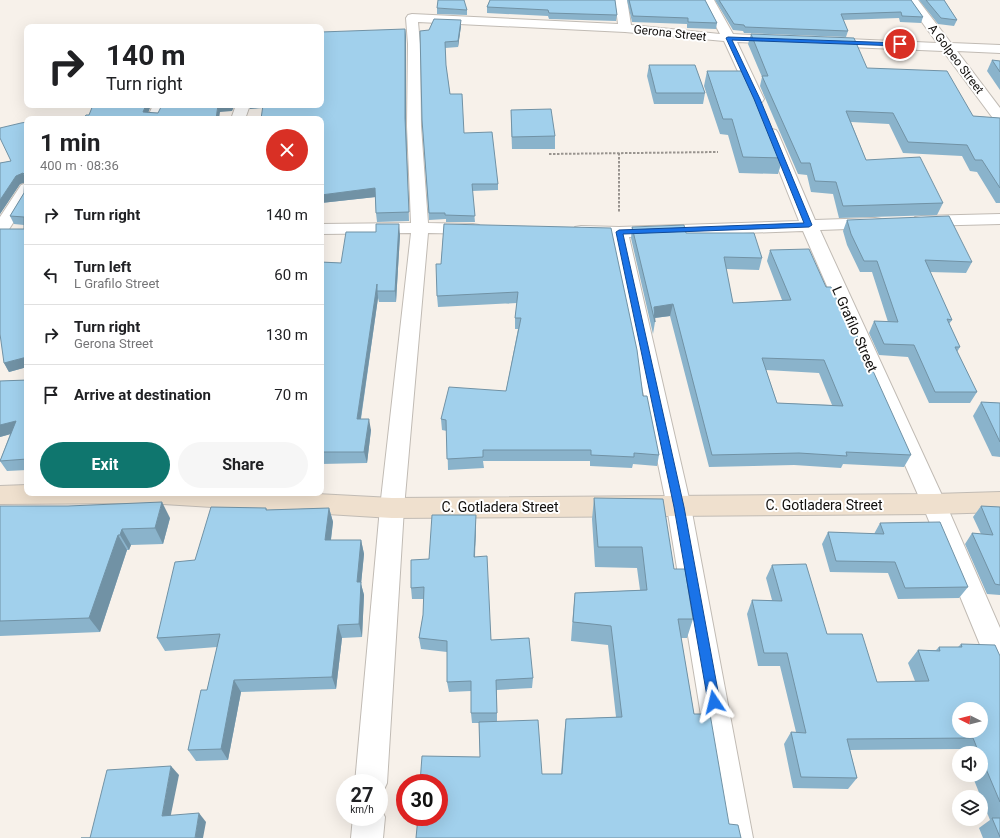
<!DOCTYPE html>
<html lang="en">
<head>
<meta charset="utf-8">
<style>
  :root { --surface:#fff; --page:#f6f6f6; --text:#202124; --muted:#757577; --line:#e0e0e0; --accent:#0f766e }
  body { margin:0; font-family:Roboto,sans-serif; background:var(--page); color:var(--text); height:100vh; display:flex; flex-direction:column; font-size:15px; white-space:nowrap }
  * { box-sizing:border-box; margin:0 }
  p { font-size:13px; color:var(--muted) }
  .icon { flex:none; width:22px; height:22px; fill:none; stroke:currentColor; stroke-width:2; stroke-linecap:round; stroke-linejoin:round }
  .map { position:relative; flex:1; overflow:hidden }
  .panel { position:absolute; left:24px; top:116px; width:300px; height:380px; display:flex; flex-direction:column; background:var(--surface); border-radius:8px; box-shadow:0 4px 16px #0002 }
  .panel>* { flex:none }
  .guide { position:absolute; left:24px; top:24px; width:300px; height:84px; border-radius:8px; box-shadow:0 4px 16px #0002; background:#fff; color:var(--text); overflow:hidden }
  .needle { width:26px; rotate:276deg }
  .tools { position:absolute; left:952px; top:702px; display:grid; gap:8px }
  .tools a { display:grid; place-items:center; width:36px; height:36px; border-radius:50%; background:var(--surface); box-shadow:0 4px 16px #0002; font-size:20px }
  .speed { position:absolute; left:336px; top:774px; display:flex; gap:8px; font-size:20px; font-weight:700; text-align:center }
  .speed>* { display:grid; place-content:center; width:52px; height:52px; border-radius:50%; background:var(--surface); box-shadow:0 4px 16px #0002; line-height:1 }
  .speed small { font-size:10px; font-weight:400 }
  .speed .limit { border:6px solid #d22; background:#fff; color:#111 }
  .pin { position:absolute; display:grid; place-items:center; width:34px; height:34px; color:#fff; margin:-17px; border:2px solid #fff; border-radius:50%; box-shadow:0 1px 4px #0007 }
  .me { position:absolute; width:44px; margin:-22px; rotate:350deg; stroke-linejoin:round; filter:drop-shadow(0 0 3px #0008) }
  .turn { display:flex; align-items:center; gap:14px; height:84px; padding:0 16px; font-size:18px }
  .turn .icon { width:52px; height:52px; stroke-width:2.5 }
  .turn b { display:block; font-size:28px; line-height:34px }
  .round { display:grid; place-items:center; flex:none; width:42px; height:42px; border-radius:21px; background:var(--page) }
  .headline { display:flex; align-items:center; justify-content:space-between; height:68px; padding:0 16px }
  h1 { font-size:24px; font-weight:700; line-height:30px }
  .primary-button { display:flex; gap:8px; margin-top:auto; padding:8px 16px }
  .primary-button a { flex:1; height:46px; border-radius:24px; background:var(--accent); color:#fff; font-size:16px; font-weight:700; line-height:46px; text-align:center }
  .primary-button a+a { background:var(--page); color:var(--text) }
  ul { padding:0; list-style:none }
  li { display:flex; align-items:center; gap:12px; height:60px; padding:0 16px; border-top:1px solid var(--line) }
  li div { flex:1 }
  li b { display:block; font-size:15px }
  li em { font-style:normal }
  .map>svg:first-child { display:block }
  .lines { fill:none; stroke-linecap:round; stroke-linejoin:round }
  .minor-casing { stroke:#c1bbb4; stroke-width:2 }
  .secondary-casing { stroke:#c1bbb4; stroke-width:2 }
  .path { stroke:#99948f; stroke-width:2; stroke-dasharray:2.5 1.5; stroke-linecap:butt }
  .minor { fill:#fff; fill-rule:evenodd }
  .secondary { fill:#efe0ce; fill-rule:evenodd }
  .wall { fill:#8ab3cb; fill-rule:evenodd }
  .shaded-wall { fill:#7192a5 }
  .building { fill:#a1d0ec; stroke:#7192a5; fill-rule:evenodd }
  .route { fill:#1a73e8; stroke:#114b97 }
  .labels { text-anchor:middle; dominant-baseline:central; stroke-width:4; stroke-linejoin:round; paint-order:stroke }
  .far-street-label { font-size:12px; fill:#100e0c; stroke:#fff }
  .street-label { font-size:14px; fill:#100e0c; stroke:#fff }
</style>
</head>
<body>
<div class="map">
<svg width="1000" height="838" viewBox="0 0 1000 838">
  <rect width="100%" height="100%" fill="#f7f1ea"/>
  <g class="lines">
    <defs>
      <g id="minor">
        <path d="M615,0H627L631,25L720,34L702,0H714L733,34L783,37L785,40L783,43L779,44L737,42L764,99L762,102L757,103L752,102L724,41L625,32L418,22L420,44L421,126L428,223L473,224L479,225L482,229L479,233L473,234L428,233L404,508L387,783L382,794L379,795V783H355L380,508L411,233L321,234V224L411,223L407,126L408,44L406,18L408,15L412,14L618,24Z"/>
        <path d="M906,0H918L951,43L1000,45V53L957,51L1000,108V122L995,121L943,51L825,46L821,45L819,42L821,39L825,38L937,43Z"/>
        <path d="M153,105H167L161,119H147Z"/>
        <path d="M236,105H250L245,119H231Z"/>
        <path d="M771,129L776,130L778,133L815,220L875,218L881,219L884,223L881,227L875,228L820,230L946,504L1000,628V673L990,669L922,504L803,231L629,237L691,507L753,838H721L667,507L611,237L575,235L572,231L575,227L581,226L619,227L799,221L764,133L766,130Z"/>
        <path d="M27,183V201L6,234L0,235V217L21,185Z"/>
        <path d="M1000,214V224L921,226L915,225L912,221L915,217L921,216Z"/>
        <path d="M379,805L385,817L383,838H351L353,817H379Z"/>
      </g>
      <path id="secondary" d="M27,485V493H298L392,498L934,494L1000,492V512L934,514L392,518L147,503L0,504V486Z"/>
    </defs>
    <!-- minor casing -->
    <use href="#minor" class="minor-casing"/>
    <!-- secondary casing -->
    <use href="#secondary" class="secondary-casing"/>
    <!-- path -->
    <g class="path">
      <path d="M619,153V213"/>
      <path d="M549,154L718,152"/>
    </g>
    <!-- minor -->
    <use href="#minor" class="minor"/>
    <!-- secondary -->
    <use href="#secondary" class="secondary"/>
  </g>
  <!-- wall -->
  <g class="wall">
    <path d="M490,0L617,15L616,21L549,19L548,16L487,13V7Z"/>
    <path d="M627,0H705L717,23L716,29L687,28V24L632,22Z"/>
    <path d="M715,0H911L923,17L921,23L900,22L899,18L843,20L848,31L846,37L744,33L743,31L733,30Z"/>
    <path d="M919,0H944L957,20L954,26L938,24Z"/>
    <path d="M437,8L467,10V15L437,14Z"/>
    <path d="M461,26L458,47L445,48L446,66L450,94L464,133L498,184V190L472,191L475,222H446V219L429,220L422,120L429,30Z"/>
    <path d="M405,29L406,37V126L409,221L377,222L376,213L375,197L321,203V119L263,108L250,109L249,105H321Z"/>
    <path d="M751,34L867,68L973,116L1000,118V203H996L977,172L970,171L962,156L903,153L889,124L851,122L866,160L943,203L937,215L839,218L833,194L811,192L807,175L798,174L760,86L762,77L748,44Z"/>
    <path d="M992,60L1000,61V90L987,71Z"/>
    <path d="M649,65L705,93L703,104H654L647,76Z"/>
    <path d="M707,71L783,158L778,174L739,173L728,135L720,134L704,86Z"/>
    <path d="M511,110L555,136V149H512L511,122Z"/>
    <path d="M27,122V367L9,372L4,363L24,229V225L14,224L10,216L24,193V182L20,184L0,214V163L11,161Z"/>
    <path d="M847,220L972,262L966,273L930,272L952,320L949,324L960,347L957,352L977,392L970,403H929L908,357L879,355L869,333L874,321L888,322L872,272H860L847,245L843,231Z"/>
    <path d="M444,224L643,396L659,455L657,466L633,464L632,468L590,466V461H483L484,468L448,470L447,431L442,430L441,419L506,391L518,329H515V318L517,303L438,307L437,296L441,264Z"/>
    <path d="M632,227L686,233L762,258L759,270L726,269L733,303L782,300L767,261L770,250L826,287L911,455L904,467L843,464L841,468L794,465L709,467L670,316L655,318V322L653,334L631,238ZM766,370L819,373L832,405L777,403Z"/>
    <path d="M400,235L396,302H379L378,298L361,419L371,430L367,463L321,464V262L341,263Z"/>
    <path d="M27,380V470L7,471L0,461L10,434L0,437V381Z"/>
    <path d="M981,402L1000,403V457L992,456L973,416Z"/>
    <path d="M594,498L674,569L693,619L687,638H681L694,714L729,824L741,838L480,757L479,723H472L471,713V691L449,692L447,682V652L421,649L419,638L423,615L424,599H412L411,588L429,559L476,528L475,557L491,640L533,678L532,688L497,690V722L542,774H561L564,736L566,719L616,717L608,645L571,641L573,613L575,593L640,590L637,568L595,567L592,519Z"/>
    <path d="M0,506L170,518L163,544L131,545L129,550H127L100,632L0,636Z"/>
    <path d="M981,506L1000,507V595L987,594L965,544L972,533L981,534L973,517Z"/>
    <path d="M266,508L267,510L329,508L333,522L331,540H361L364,554L361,584L364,595L362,637L342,638L336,689L241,692L228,760L196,761L188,750L207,690L217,647L165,651L157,638L195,560Z"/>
    <path d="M880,523L968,587L959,598L898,599L888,573L830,572L822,544L828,532L874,534Z"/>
    <path d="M772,565L827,634L877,682L915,681L908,663L918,650H936L939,647H958L961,644L1000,656V838H983L979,828L990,820L972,775H981V753H963L961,749L850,750L857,778L848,789L793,788L784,744L791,732H796L780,666H758L747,614L752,600H772L766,578Z"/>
  </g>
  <!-- shaded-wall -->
  <g class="shaded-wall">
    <path d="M461,20V26L458,47V41Z"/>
    <path d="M405,29L406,37V126L409,221L405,118Z"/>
    <path d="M146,105H149L150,108L146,119L143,112Z"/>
    <path d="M218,105H235L232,111L220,112L219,119H216Z"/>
    <path d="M249,105H266V107L250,109Z"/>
    <path d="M23,173L27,182L20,184L0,214V200L16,176Z"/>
    <path d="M375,188L376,197L321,203V195Z"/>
    <path d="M399,224L400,235L396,302L395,291Z"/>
    <path d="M377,284L378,298L359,430L357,419Z"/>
    <path d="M673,304L670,316L654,318V307Z"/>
    <path d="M27,357V367L9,372L4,363Z"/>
    <path d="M369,419L371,430L367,463L364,452Z"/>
    <path d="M16,421L22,431L0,437V425Z"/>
    <path d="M162,502L170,518L163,544L155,528Z"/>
    <path d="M329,508L333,522L329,554L325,540Z"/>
    <path d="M476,515V528L474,569V557Z"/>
    <path d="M122,529L131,545L129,550L120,535Z"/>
    <path d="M118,535L127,550L100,632L89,618Z"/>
    <path d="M361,540L364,554L361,584L364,595L362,637L359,624L357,582Z"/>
    <path d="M338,625L342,638L336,689L332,677Z"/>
    <path d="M234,680L241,692L228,760L221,749Z"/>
    <path d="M171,766L179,775L169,824L162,816Z"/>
    <path d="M199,813L206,822L203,838H195Z"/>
  </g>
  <!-- building -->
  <g class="building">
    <path d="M438,0H464L467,10L437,8Z"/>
    <path d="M490,0H615L617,15L549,13L548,10L487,7Z"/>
    <path d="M629,0H705L717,23L688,22V18L633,16Z"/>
    <path d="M719,0H911L923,17L902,16L901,12L841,14L848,31L745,27L744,25L734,24Z"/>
    <path d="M926,0H944L957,20L941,18Z"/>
    <path d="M434,19L461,20L458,41L445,42L446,65L450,94H462L464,133L492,132L498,184H472L475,216L445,215V213H429L422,120L420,31L429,30Z"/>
    <path d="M405,29V118L409,212L376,213L375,188L321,195V119H261L263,105H321V32Z"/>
    <path d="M751,34L854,38L867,68L947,71L973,116L1000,118V188L982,160H975L967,145L908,142L893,113L846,111L866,160L920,157L943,203L843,206L836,182L815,181L810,163H801L762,76H768Z"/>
    <path d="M992,60L1000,61V72Z"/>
    <path d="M649,65H695L705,93H656Z"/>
    <path d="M707,71H746L783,158L743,157L732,119H723Z"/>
    <path d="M93,105H146L143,112L158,113L162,105H218L216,119H83L86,115H89Z"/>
    <path d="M551,109L555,136L512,137L511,110Z"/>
    <path d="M27,122V357L4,363L0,334V229H24V217L10,216L24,193L25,175L23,173L16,176L0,200V163L11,161L0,138V128L21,123Z"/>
    <path d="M949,216L972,262L925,260L952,320L947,319L960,347H955L977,392H935L914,345L884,344L874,321L898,322L877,261H864L851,234L847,220Z"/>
    <path d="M376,224H399L395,291H377V284L357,419H369L364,452H321V262L341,263L346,232H376Z"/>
    <path d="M444,224L611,228L637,350L643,396H647L659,455L634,453V457L591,455V450H483V457L447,459L446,420L441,419L449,387L506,391L521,318H515L518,292L437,296L436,264H441Z"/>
    <path d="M684,225L686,233H754L762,258L724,257L733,303L791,300L770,250L809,249L826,287H831L846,320H850L911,455L846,452L847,456L799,453L712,455L673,304L654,307L655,322L632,227ZM762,358L824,360L843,406L777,403Z"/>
    <path d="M27,380V459L0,461L16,421L0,425V381Z"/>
    <path d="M981,402L1000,403V442Z"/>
    <path d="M594,498L663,499L674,569H685L693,619H678L694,714H710L729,824L738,825L741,838H416L418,817H439V783H420L422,756L480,757L479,722L538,720L542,774H562L566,719L622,717L611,626L573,622L575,593L647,590L642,547H598Z"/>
    <path d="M162,502L155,528L122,529L120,535H118L89,618L0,621V506H68Z"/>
    <path d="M981,506L1000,507V585L995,584L972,533L993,535Z"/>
    <path d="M211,507L266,508V510L329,508L325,540H361L357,582H361L359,624L338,625L332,677L234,680L221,749L188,750L201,690H207L220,634L157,638L175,562L195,560Z"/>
    <path d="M432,515H476L474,557L487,556L491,640L529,638L533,678L496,680L497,713H471V681L447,682V641L419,638L423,615L424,587L411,588V560L429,559Z"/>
    <path d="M940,522L968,587L905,588L895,562L836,561L828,532L884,534L880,523Z"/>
    <path d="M806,564L827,634H862L877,682L929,681L918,650L940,651L939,647H962L961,644L995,645L1000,656V802L981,757V753H979L973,738L847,739L857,778L801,777L791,732L806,733L787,653H764L752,600L782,601L772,565ZM959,709H981V731H959Z"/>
    <path d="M171,766L162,816L199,813L195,838H81H90L107,770Z"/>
    <path d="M992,818H1000V837Z"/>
  </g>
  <!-- route -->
  <path class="route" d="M728,37L900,43L903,44L900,46L732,40L760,99L812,225L809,227L623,234L684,507L720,702L718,706L714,708L709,706L708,702L674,507L616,232L619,230L804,223L754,99L726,38Z"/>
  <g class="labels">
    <!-- far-street labels -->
    <g class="far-street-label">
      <text transform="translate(670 33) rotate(6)">Gerona Street</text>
      <text transform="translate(956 59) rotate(53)">A Golpeo Street</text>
    </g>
    <!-- street labels -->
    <g class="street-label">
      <text transform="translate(855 329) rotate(66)">L Grafilo Street</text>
      <text x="824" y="505">C. Gotladera Street</text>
      <text x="500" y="507">C. Gotladera Street</text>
    </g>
  </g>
</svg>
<div class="tools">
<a><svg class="needle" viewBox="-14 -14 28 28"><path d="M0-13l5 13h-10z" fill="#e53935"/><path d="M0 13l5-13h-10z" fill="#757577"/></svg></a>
<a><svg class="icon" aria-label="sound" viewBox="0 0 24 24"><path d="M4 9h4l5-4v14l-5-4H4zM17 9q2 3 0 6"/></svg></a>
<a><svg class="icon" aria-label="layers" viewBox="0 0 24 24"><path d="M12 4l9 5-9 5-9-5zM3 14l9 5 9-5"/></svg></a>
</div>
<div class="speed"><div>27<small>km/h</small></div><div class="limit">30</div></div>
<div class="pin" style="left:900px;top:44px;background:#d93025"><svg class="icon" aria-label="arrive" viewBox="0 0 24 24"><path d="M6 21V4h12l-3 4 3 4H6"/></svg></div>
<svg class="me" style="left:714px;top:702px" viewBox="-20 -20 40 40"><path d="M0-17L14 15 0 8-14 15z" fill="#1a73e8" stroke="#fff" stroke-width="4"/></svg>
<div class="guide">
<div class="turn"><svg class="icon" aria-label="right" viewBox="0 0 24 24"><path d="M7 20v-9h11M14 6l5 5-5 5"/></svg><div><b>140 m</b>Turn right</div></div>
</div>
<section class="panel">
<div class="headline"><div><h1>1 min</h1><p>400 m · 08:36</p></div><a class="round" style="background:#d93025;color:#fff"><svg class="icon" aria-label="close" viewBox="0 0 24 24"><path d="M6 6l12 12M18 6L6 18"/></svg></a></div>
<ul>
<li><svg class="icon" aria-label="right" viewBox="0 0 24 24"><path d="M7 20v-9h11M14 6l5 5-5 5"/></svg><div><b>Turn right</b></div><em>140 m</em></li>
<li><svg class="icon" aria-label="left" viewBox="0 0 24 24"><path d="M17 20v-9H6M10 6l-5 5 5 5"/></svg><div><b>Turn left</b><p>L Grafilo Street</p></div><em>60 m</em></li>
<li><svg class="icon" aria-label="right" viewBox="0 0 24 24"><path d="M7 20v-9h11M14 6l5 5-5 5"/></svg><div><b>Turn right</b><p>Gerona Street</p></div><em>130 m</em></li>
<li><svg class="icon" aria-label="arrive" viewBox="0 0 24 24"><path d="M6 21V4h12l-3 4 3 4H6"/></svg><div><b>Arrive at destination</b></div><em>70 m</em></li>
</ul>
<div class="primary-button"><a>Exit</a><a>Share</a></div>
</section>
</div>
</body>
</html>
